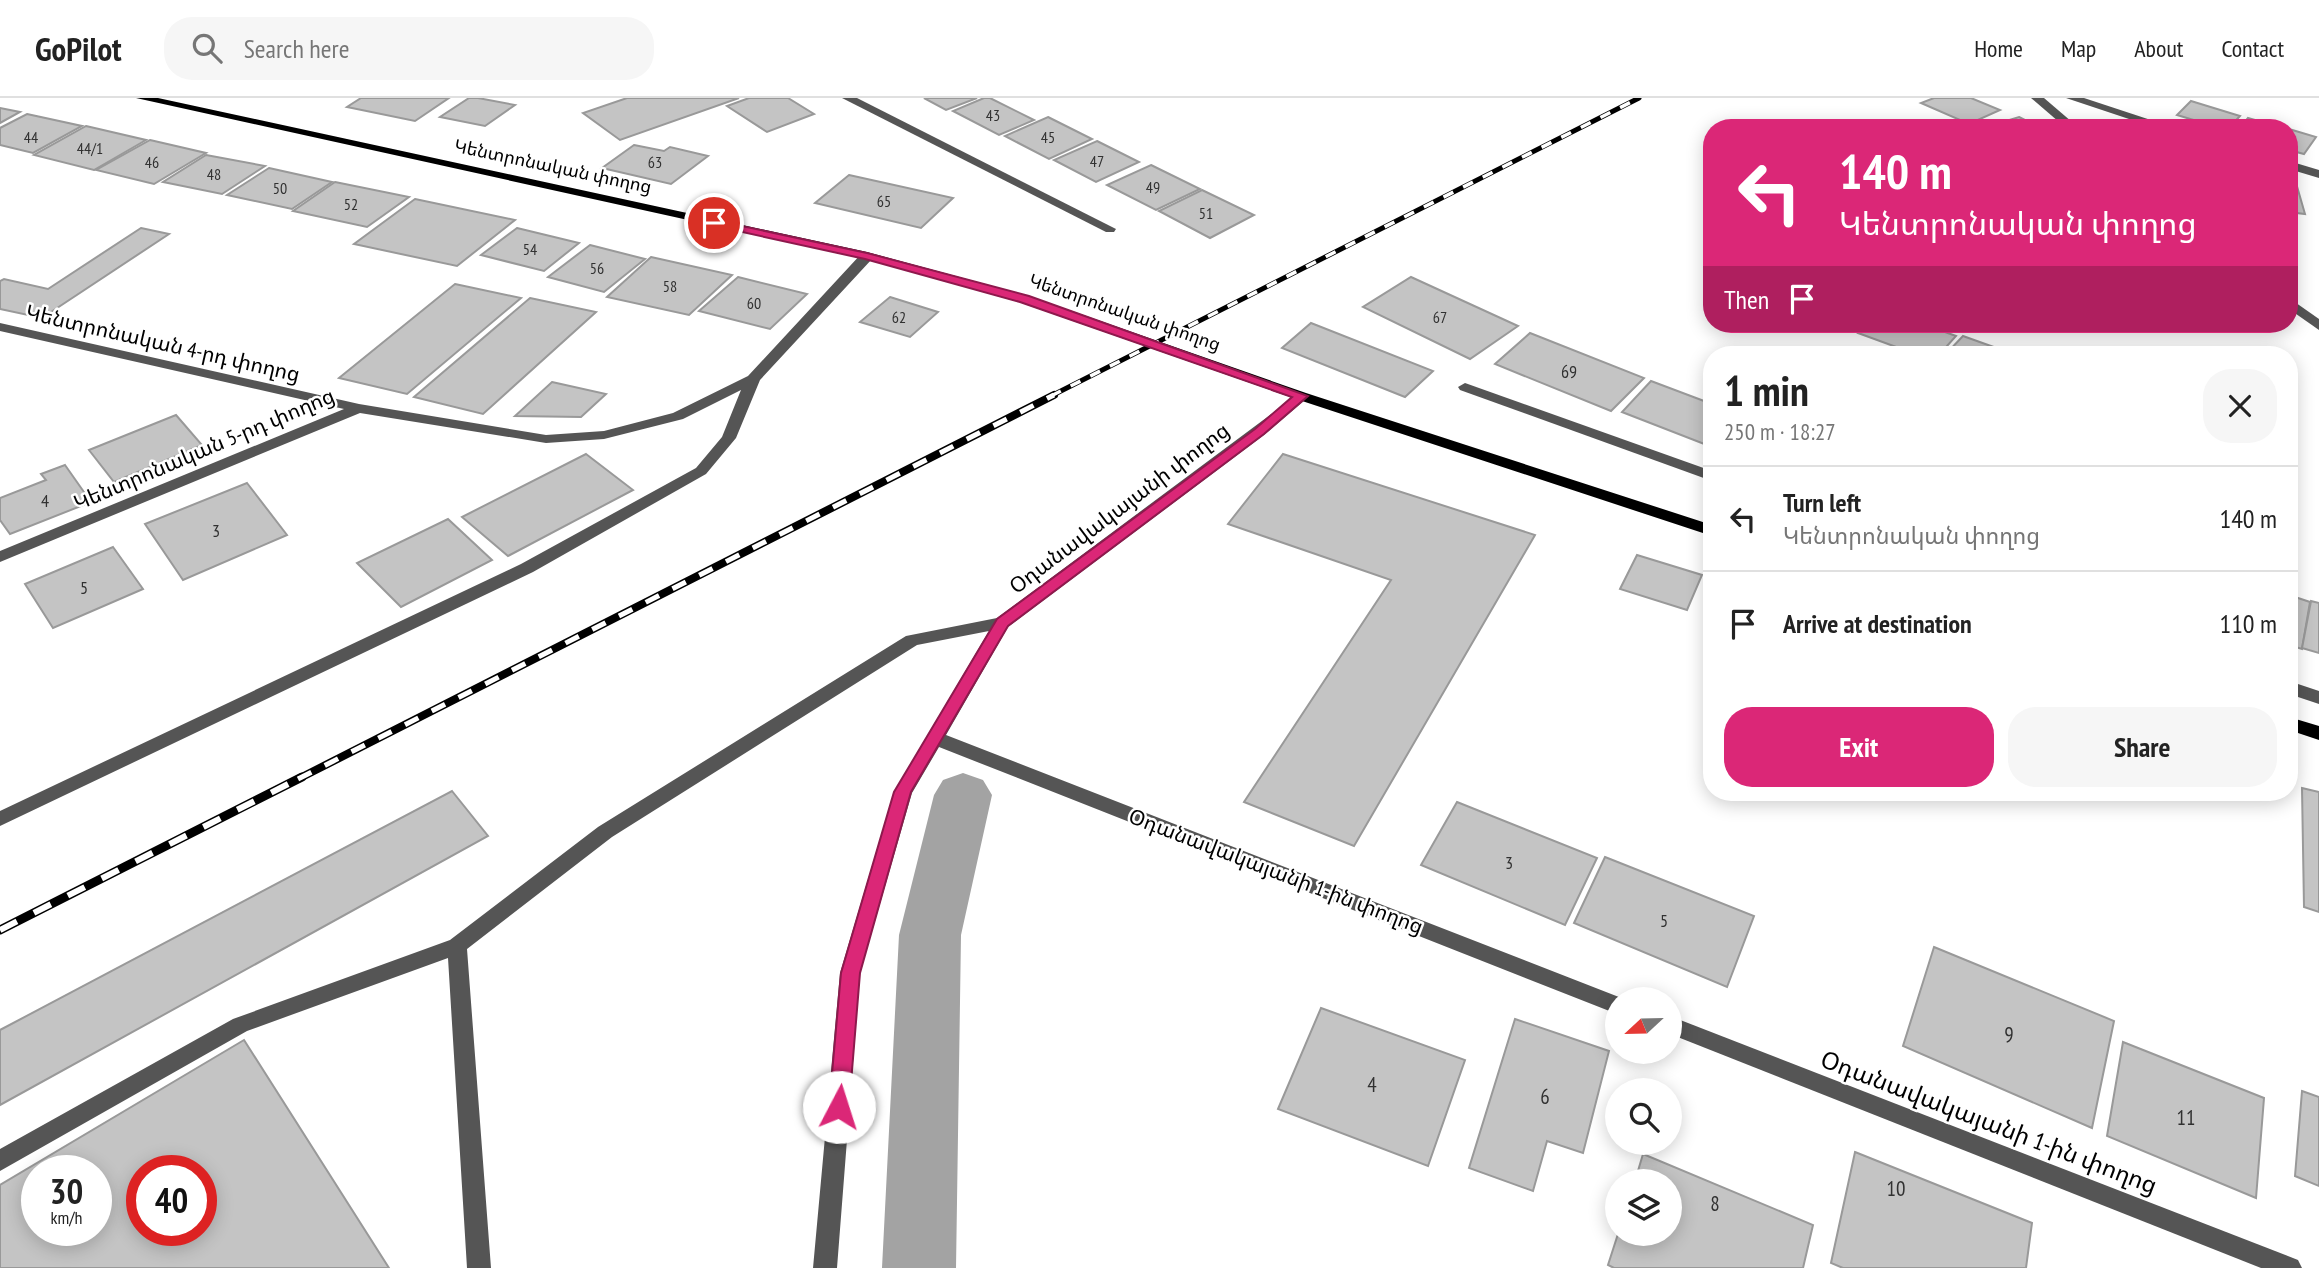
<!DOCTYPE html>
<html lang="en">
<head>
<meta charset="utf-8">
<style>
  :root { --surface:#fff; --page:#f6f6f6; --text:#222; --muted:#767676; --line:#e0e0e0; --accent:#db2777 }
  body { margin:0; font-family:"PT Sans Narrow","Noto Sans Armenian",sans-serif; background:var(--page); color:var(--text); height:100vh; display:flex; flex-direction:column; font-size:26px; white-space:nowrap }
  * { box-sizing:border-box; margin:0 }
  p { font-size:23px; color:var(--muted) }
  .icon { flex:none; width:38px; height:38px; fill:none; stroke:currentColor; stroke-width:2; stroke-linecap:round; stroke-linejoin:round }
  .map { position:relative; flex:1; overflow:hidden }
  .details { position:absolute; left:1703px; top:248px; width:595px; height:455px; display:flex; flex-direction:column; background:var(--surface); border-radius:28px; box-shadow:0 4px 18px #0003 }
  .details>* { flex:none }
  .top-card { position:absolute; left:1703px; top:21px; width:595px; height:214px; border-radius:28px; box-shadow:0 4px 18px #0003; background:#db2777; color:#fff; overflow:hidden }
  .needle { width:46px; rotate:248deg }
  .buttons { position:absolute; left:1605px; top:889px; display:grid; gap:14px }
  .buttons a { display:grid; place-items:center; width:77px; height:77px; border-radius:50%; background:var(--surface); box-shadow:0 4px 18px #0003; font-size:35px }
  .speed { position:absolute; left:21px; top:1057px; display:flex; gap:14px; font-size:35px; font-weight:700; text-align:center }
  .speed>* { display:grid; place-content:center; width:91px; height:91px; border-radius:50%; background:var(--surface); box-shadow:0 4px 18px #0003; line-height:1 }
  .speed small { font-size:18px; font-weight:400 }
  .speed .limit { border:10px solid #d22; background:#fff; color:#111 }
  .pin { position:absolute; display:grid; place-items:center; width:60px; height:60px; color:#fff; margin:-30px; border:4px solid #fff; border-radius:50%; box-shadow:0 2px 7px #0007 }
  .me { position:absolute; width:77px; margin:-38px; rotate:5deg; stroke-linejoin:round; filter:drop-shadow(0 0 5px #0008) }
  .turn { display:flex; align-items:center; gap:24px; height:147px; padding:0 21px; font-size:32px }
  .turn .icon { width:91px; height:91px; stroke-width:2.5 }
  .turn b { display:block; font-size:49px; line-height:60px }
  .then { display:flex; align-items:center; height:66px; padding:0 21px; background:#0003; gap:14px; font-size:26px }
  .round { display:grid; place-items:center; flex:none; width:74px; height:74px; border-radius:28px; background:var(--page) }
  .headline { display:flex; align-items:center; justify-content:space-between; height:119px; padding:0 21px }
  h1 { font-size:42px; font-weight:600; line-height:52px }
  .cta { display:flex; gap:14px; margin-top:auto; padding:14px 21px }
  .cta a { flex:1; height:80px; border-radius:28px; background:var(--accent); color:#fff; font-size:28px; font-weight:600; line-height:80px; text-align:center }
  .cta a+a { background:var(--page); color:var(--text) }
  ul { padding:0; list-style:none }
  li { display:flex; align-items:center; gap:21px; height:105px; padding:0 21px; border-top:2px solid var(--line) }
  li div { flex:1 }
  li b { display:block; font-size:26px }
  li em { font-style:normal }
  header { display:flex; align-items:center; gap:42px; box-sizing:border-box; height:98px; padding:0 35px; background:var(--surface); border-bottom:2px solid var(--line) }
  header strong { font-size:33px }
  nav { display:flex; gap:38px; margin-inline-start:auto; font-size:24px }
  .search { width:490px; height:63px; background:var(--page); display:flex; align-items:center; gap:18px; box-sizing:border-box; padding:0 24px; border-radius:28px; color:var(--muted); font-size:26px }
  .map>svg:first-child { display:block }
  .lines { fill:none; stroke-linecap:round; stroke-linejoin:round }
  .canal { fill:#a3a3a3; fill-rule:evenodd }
  .building { fill:#c4c4c4; stroke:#999; stroke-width:2; fill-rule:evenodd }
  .minor { fill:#555; fill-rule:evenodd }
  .major { fill:#000; fill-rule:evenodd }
  .rail-far2-casing { stroke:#000; stroke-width:5 }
  .rail-far1-casing { stroke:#000; stroke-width:8 }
  .rail-casing { stroke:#000; stroke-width:9 }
  .rail-far2 { stroke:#fff; stroke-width:3.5; stroke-dasharray:11; stroke-linecap:butt }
  .rail-far1 { stroke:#fff; stroke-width:5; stroke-dasharray:15; stroke-linecap:butt }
  .rail { stroke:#fff; stroke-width:6; stroke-dasharray:19; stroke-linecap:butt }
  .route { fill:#db2777; stroke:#8e194d; stroke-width:2 }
  .labels { text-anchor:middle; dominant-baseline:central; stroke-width:5; stroke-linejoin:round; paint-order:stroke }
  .far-number-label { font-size:16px; fill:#313131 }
  .far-street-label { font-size:18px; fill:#000; stroke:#fff }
  .number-label { font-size:18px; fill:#313131 }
  .street-label { font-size:21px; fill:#000; stroke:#fff }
  .near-number-label { font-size:21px; fill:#313131 }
  .near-street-label { font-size:24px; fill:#000; stroke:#fff }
</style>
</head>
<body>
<header>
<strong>GoPilot</strong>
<div class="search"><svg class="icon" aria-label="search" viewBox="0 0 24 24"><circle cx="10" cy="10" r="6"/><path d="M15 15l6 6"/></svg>Search here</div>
<nav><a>Home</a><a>Map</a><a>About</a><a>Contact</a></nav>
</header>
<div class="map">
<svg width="2319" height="1170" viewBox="0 0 2319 1170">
  <rect width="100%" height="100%" fill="#fff"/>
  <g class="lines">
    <!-- canal -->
    <path class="canal" d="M963,675L983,682L992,697L961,837L956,1170H882L899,837L934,697L943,682Z"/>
  </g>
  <!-- building -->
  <g class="building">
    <path d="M361,0H449L415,23L347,9Z"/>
    <path d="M469,0H478L515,7L485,28L440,19Z"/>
    <path d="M627,0H739L620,42L583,15Z"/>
    <path d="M749,0H788L814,16L767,34L727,8Z"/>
    <path d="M924,0H977L946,12Z"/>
    <path d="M984,0H990L1034,22L999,37L953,13Z"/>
    <path d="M1934,0H1971L2000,12L1969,26L1921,5Z"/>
    <path d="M2191,3L2240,18L2229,30H2220L2177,17Z"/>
    <path d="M0,10L20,14L0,25Z"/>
    <path d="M27,16L82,28L33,55L0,47V30Z"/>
    <path d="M1048,19L1092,41L1049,61L1005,38Z"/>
    <path d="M2019,19L2041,30H1983Z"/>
    <path d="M2248,20L2283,30H2240Z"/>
    <path d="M86,28L146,42L94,72L34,57Z"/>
    <path d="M2289,31L2316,39L2304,56L2289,52Z"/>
    <path d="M150,42L206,55L154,86L96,72Z"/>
    <path d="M1097,43L1139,64L1096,84L1054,62Z"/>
    <path d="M634,47L664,53L670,49L708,58L671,86L602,70Z"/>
    <path d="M206,57L265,68L222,96L163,84Z"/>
    <path d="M1151,67L1200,91L1156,112L1107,87Z"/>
    <path d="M269,70L332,84L292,111L227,97Z"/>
    <path d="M849,77L953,100L921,130L815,105Z"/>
    <path d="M335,84L409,99L367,129L293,113Z"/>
    <path d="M2289,84L2296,85L2305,116L2289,114Z"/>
    <path d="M1202,92L1254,117L1210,140L1159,113Z"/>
    <path d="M415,101L515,122L457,168L354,146Z"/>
    <path d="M141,130L169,136L42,220L0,211V183L4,181L48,191Z"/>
    <path d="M517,130L579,145L544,173L481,157Z"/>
    <path d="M590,147L645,161L604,194L548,179Z"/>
    <path d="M651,159L732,177L689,217L607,199Z"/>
    <path d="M738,179L807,196L770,231L699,213Z"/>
    <path d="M1411,179L1518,228L1470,261L1363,209Z"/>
    <path d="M455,186L521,200L407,296L339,280Z"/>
    <path d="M890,199L938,214L910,239L860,224Z"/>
    <path d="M530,200L596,214L483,316L414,299Z"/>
    <path d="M1311,225L1433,273L1405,299L1282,250Z"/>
    <path d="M1866,226H1923L1956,238L1939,257H1918L1858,235Z"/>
    <path d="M1530,235L1644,280L1611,313L1495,266Z"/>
    <path d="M1963,238L2016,257H1945Z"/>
    <path d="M1651,283L1712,306V349L1622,314Z"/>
    <path d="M552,284L606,296L581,319L515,318Z"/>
    <path d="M176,317L202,347L114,384L89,352Z"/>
    <path d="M586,356L633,392L508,458L462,419Z"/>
    <path d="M1283,356L1535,437L1354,748L1244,704L1391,482L1228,426Z"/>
    <path d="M65,367L91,404L10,436L0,422V400L46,382L41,376Z"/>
    <path d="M247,385L287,437L183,482L145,426Z"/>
    <path d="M448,421L492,462L401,509L357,465Z"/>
    <path d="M113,449L143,491L53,530L25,486Z"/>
    <path d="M1637,457L1702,477L1687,512L1620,491Z"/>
    <path d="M2289,497L2310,504L2302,551L2289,547Z"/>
    <path d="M2311,503L2319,505V555L2302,550Z"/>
    <path d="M2302,690L2319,694V814L2304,809Z"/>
    <path d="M452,693L488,738L0,1007V932Z"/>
    <path d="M1457,704L1597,760L1565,827L1421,767Z"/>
    <path d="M1605,759L1754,818L1727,889L1574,825Z"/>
    <path d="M1934,849L2114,923L2092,1030L1903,948Z"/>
    <path d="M1321,910L1465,962L1428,1068L1278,1011Z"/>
    <path d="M1515,921L1609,953L1583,1055L1547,1043L1533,1093L1469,1070Z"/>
    <path d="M244,942L389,1170H0V1087ZM37,1073H96V1132H37ZM142,1073H201V1132H142Z"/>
    <path d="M2123,944L2264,1000L2256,1100L2107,1038Z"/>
    <path d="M2302,993L2319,999V1088L2295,1078Z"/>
    <path d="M1855,1054L2032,1125L2026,1170H1843L1831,1165Z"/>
    <path d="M1643,1056L1813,1127L1803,1170H1614L1608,1167L1618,1136H1670V1083H1635Z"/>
  </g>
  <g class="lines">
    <!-- minor -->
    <g class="minor">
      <path d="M842,0H857L1116,131L1114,134H1106Z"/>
      <path d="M2031,0H2044L2079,30H2066Z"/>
      <path d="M2066,0H2084L2175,30H2156Z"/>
      <path d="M2289,63L2319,72V80L2289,71Z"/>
      <path d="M867,154L873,158L872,161L760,282L736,340L706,376L533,474L0,728V713L521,466L696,370L722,339L741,292L683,321L604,341L546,345L360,315L0,464V453L344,311L0,233V225L359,306L546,337L604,333L673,315L748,278L862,155Z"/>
      <path d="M2289,200L2319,221V232L2289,211Z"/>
      <path d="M1465,285L1712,373V383L1460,292L1458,289Z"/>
      <path d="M1301,294L1308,298L1306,301L1264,337L1008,529L946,637L1624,901H1617V916L939,649L912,695L860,875L837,1170H813L840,875L894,694L989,533L917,547L612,739L467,851L491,1170H467L448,860L247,933L0,1073V1051L233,921L450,842L598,729L906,538L997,520Z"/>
      <path d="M2289,583L2319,593V606L2289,596Z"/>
      <path d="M1670,918L2298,1162L2302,1170H2261L1670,936Z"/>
    </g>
    <!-- major -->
    <g class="major">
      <path d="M136,0H158L867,154L1029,198L1306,295L1712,427V438L1296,301L1019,204L865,161Z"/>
      <path d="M2289,619L2319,628V642L2289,632Z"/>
    </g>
    <defs>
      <path id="rail-far2" d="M1051,298L1639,0"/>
      <path id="rail-far1" d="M298,681L1054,297"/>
      <path id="rail" d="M0,832L302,679"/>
    </defs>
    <!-- rail-far2 casing -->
    <use href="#rail-far2" class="rail-far2-casing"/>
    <!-- rail-far1 casing -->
    <use href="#rail-far1" class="rail-far1-casing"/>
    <!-- rail casing -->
    <use href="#rail" class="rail-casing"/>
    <!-- rail-far2 -->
    <use href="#rail-far2" class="rail-far2"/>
    <!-- rail-far1 -->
    <use href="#rail-far1" class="rail-far1"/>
    <!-- rail -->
    <use href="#rail" class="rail"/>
  </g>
  <!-- route -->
  <path class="route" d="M714,122L867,155L1029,198L1308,298L1264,336L1008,528L911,694L860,875L849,1009L846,1016L839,1018L832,1016L829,1009L841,875L894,694L997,521L1255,331L1292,299L1020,204L865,161L710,127L709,125Z"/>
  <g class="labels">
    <!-- far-number labels -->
    <g class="far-number-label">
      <text x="993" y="17">43</text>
      <text x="31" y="39">44</text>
      <text x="1048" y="39">45</text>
      <text x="90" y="50">44/1</text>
      <text x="1097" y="63">47</text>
      <text x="152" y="64">46</text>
      <text x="655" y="64">63</text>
      <text x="214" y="76">48</text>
      <text x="1153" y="89">49</text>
      <text x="280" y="90">50</text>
      <text x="884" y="103">65</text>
      <text x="351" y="106">52</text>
      <text x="1206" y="115">51</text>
      <text x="530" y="151">54</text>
      <text x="597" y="170">56</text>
      <text x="670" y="188">58</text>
      <text x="754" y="205">60</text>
      <text x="899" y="219">62</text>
      <text x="1440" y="219">67</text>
    </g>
    <!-- far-street labels -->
    <g class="far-street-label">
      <text transform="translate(553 68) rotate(12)">Կենտրոնական փողոց</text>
      <text transform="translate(1125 214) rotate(19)">Կենտրոնական փողոց</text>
    </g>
    <!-- number labels -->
    <g class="number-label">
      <text x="1569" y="273">69</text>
      <text x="45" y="402">4</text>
      <text x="216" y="432">3</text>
      <text x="84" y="489">5</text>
      <text x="1509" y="764">3</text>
      <text x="1664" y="822">5</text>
    </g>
    <!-- street labels -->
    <g class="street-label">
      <text transform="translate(163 245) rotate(13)">Կենտրոնական 4-րդ փողոց</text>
      <text transform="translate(204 351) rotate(-23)">Կենտրոնական 5-րդ փողոց</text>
      <text transform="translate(1119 410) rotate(-37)">Օդանավակայանի փողոց</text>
      <text transform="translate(1276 773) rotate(21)">Օդանավակայանի 1-ին փողոց</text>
    </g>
    <!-- near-number labels -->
    <g class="near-number-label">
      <text x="2009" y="936">9</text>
      <text x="1372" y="986">4</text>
      <text x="1545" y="998">6</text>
      <text x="2186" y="1019">11</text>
      <text x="1896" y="1090">10</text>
      <text x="1715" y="1105">8</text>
    </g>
    <!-- near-street labels -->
    <g class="near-street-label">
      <text transform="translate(1989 1024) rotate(21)">Օդանավակայանի 1-ին փողոց</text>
    </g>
  </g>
</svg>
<div class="buttons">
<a><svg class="needle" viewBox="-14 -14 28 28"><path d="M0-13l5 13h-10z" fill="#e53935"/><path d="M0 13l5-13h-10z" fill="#767676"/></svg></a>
<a><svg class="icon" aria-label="search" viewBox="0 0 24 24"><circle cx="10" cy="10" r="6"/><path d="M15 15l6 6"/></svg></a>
<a><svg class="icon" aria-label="layers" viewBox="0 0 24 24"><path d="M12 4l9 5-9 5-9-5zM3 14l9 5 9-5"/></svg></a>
</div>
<div class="speed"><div>30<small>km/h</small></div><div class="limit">40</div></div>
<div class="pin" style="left:714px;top:125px;background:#d93025"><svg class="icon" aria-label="arrive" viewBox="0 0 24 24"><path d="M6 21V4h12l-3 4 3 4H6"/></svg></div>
<svg class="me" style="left:839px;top:1009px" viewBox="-20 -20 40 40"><circle r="19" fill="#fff"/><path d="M0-13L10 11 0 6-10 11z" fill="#db2777"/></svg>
<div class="top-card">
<div class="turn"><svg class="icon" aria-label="left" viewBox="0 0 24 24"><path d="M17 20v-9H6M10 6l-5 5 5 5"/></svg><div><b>140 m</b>Կենտրոնական փողոց</div></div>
<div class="then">Then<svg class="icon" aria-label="arrive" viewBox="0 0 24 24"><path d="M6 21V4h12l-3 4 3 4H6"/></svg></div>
</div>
<section class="details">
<div class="headline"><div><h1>1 min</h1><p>250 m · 18:27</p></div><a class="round"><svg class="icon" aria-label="close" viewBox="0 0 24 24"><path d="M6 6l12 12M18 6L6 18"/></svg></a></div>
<ul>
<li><svg class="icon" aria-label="left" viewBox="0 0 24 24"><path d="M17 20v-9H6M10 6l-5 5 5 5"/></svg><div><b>Turn left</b><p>Կենտրոնական փողոց</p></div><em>140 m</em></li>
<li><svg class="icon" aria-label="arrive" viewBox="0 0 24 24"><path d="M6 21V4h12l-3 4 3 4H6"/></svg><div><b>Arrive at destination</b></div><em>110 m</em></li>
</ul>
<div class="cta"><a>Exit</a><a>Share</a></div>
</section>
</div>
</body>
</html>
